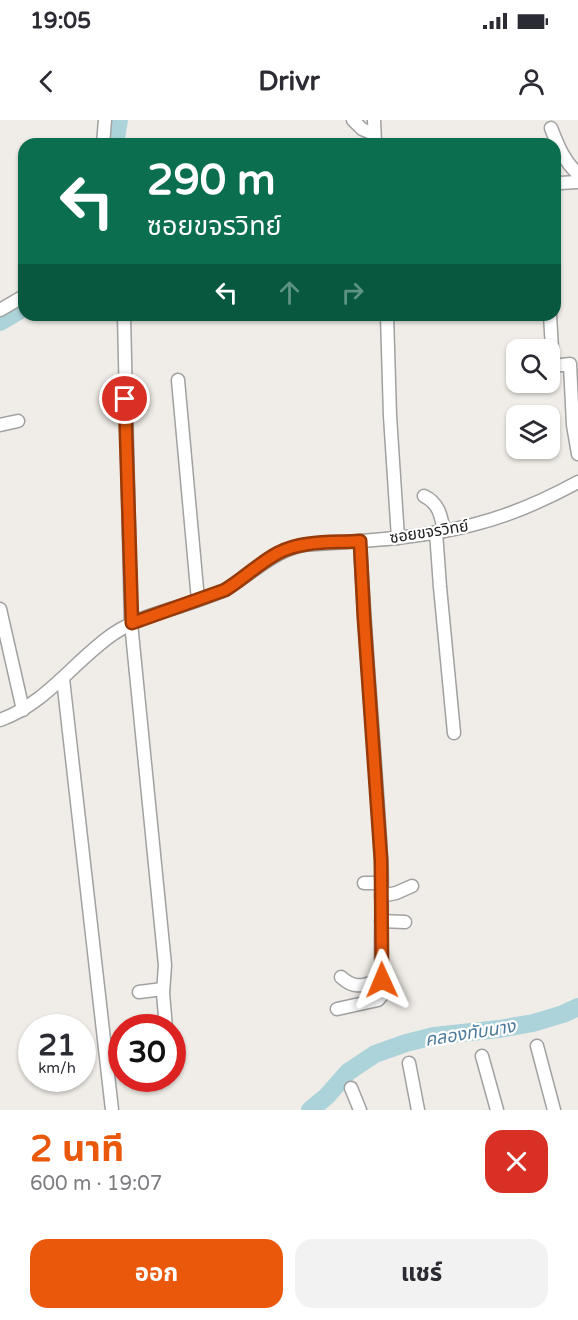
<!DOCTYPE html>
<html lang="th">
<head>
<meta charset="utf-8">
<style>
  :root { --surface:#fff; --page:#f2f2f3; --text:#2b2b33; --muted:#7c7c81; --accent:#ea580c }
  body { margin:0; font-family:"Varela Round","Noto Sans Thai",sans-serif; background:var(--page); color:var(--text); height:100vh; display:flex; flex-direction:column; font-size:22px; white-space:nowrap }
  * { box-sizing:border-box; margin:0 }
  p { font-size:20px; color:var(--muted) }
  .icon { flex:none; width:33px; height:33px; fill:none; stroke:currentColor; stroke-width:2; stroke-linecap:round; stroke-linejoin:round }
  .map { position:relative; height:990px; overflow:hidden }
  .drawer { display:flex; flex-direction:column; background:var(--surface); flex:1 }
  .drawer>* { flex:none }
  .banner { position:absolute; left:18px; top:18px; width:543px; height:183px; border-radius:18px; box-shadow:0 2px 4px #0004; background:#0b6e4f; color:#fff; overflow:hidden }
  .controls { position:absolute; left:506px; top:219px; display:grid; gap:12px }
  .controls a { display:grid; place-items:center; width:54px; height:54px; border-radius:12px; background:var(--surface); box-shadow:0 2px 4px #0004; font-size:30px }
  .speed { position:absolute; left:18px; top:894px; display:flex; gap:12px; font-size:30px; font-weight:700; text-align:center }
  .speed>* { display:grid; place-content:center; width:78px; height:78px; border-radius:50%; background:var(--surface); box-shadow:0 2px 4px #0004; line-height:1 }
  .speed small { font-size:15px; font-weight:400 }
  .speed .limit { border:9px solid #d22; background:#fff; color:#111 }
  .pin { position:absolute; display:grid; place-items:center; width:51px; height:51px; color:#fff; margin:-26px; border:3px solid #fff; border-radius:50%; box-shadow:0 2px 6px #0007 }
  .me { position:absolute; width:66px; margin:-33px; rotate:359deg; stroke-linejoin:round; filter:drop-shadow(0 0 4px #0008) }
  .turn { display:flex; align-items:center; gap:21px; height:126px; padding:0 30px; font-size:27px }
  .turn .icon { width:78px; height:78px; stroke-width:2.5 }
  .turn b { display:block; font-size:42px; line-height:51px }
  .lanes { display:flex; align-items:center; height:57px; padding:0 30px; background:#0003; justify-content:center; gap:30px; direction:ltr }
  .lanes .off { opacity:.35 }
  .round { display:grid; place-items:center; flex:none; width:63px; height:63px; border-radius:18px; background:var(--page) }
  .headline { display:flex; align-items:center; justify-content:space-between; height:102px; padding:0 30px }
  h1 { font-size:36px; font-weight:700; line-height:45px; color:var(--accent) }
  .primary-button { display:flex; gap:12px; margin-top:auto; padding:12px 30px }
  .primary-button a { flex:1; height:69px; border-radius:18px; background:var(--accent); color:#fff; font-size:24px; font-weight:700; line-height:69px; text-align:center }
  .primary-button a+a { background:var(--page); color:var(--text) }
  .status { display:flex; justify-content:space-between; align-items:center; height:42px; padding:0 30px; background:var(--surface); direction:ltr }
  .status svg { height:16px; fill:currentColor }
  header { display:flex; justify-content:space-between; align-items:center; height:78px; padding:0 30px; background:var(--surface); font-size:27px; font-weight:700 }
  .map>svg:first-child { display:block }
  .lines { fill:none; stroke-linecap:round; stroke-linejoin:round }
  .river { stroke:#acd3da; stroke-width:18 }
  .minor-casing { stroke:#a1a1a1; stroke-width:15 }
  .minor { stroke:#fff; stroke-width:12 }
  .route-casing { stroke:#983908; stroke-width:15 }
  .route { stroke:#ea580c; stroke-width:10 }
  .labels { text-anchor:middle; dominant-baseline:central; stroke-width:4.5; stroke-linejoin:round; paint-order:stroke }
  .street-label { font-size:16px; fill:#202020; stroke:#fff }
  .water-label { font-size:18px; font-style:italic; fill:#4d7a9a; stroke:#fff }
</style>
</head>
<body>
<div class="status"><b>19:05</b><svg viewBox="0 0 49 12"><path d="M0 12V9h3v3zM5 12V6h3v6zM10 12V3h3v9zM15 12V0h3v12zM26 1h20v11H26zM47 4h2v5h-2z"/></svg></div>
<header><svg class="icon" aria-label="back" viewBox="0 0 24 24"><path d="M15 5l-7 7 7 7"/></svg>Drivr<svg class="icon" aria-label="person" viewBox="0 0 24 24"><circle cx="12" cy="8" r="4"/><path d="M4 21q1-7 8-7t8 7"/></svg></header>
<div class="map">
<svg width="578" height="990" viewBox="0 0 578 990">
  <rect width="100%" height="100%" fill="#f0ede8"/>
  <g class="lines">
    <!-- river -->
    <g class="river">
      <path d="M115,24L119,0"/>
      <path d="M0,202L24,188"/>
      <path d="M310,990L327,976L348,952L375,934L406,923L434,916L499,909L533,903L563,894L578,887"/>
    </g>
    <defs>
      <g id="minor">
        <path d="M353,0L362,9L374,14"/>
        <path d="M374,0L375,24"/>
        <path d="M551,8C558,26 564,41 578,54"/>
        <path d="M103,24L105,0"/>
        <path d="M560,63L578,62"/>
        <path d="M0,190L24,176"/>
        <path d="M124,195L131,503L165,845L163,873L166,908"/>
        <path d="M387,195L390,296L398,418"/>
        <path d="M550,195L553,246L570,244L573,305L578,334"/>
        <path d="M178,260L198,480"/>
        <path d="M0,305L18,301"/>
        <path d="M424,376C439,383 441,396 444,411"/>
        <path d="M436,412L440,467L454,613"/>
        <path d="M0,489L23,590"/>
        <path d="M63,559L112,990"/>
        <path d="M0,600C47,583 74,541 113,514C134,500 157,493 181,486C196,481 210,476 225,470C251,454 272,432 303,425C359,421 417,419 472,405C509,396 545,380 578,362"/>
        <path d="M364,763H381"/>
        <path d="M381,776L396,773L412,766"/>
        <path d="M381,801L405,802"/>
        <path d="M341,857C356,871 365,864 382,860"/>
        <path d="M139,872L163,869"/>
        <path d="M337,889L378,880L383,874C378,829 384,783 381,737C375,631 365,526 360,421"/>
        <path d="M537,926L554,990"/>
        <path d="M482,936L497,990"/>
        <path d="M409,943L418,990"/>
        <path d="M351,968L360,990"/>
      </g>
    </defs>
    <!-- minor casing -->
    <use href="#minor" class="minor-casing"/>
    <!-- minor -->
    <use href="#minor" class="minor"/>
  </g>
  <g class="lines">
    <defs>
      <path id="route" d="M125,279L132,503L225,470C243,459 259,443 278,433C302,420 334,423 360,421L364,498L381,740L382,860"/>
    </defs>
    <!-- route casing -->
    <use href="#route" class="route-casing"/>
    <!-- route -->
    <use href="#route" class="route"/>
  </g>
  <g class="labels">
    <!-- street labels -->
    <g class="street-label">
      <text transform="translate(429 412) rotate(-9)">ซอยขจรวิทย์</text>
    </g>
    <!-- water labels -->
    <g class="water-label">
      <text transform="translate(470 913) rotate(-9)">คลองทับนาง</text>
    </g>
  </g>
</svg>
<div class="controls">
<a><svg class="icon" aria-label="search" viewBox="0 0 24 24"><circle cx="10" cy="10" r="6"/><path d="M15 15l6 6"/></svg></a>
<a><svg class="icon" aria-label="layers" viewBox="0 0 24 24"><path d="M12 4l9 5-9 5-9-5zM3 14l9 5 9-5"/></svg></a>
</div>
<div class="speed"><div>21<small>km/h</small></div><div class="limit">30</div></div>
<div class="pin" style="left:125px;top:279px;background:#d93025"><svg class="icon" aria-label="arrive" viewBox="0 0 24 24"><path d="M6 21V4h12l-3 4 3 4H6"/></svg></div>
<svg class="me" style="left:382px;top:860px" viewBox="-20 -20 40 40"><path d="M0-17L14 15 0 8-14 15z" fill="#ea580c" stroke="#fff" stroke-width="4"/></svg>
<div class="banner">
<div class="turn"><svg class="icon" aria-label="left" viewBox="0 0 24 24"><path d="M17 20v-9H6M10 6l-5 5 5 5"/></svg><div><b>290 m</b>ซอยขจรวิทย์</div></div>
<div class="lanes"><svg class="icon" aria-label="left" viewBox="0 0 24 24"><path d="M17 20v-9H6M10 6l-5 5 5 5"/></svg><svg class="icon off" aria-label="ahead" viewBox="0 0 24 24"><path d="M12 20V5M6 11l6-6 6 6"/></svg><svg class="icon off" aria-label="right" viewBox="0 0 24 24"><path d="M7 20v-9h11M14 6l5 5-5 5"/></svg></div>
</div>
</div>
<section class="drawer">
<div class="headline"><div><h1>2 นาที</h1><p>600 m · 19:07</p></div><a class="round" style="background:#d93025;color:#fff"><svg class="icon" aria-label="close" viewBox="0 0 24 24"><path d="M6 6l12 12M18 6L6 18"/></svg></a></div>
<div class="primary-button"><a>ออก</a><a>แชร์</a></div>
</section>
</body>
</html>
